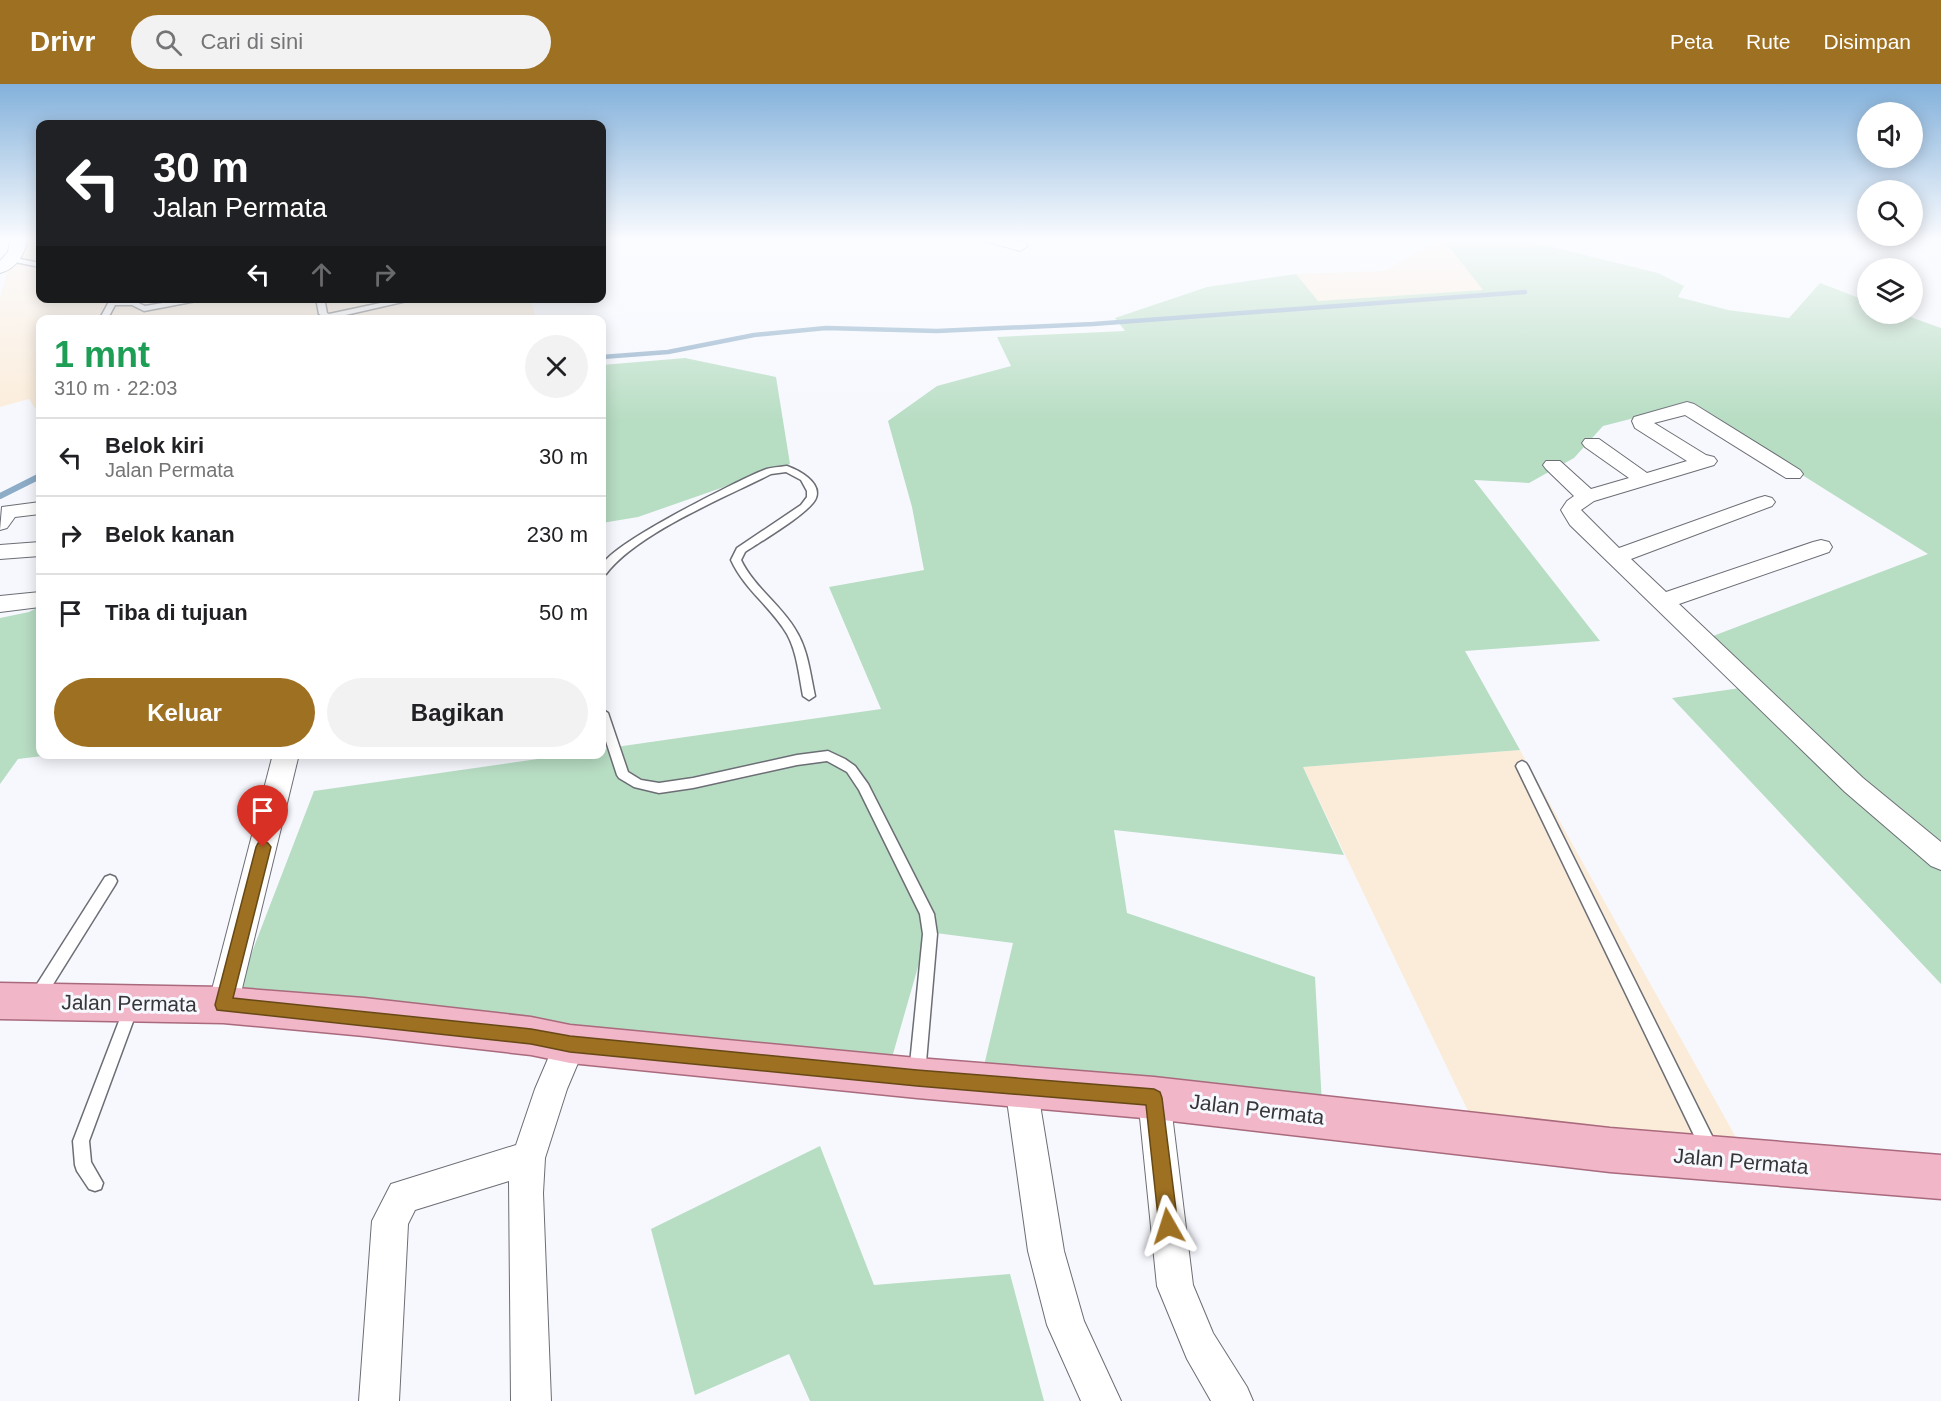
<!DOCTYPE html>
<html lang="id">
<head>
<meta charset="utf-8">
<style>
  :root { --surface:#fff; --page:#f2f2f2; --text:#202124; --muted:#757577; --line:#e0e0e0; --accent:#9e7022 }
  body { margin:0; font-family:Arial,sans-serif; background:var(--page); color:var(--text); height:100vh; display:flex; flex-direction:column; font-size:22px; white-space:nowrap }
  * { box-sizing:border-box; margin:0 }
  p { font-size:20px; color:var(--muted) }
  .icon { flex:none; width:33px; height:33px; fill:none; stroke:currentColor; stroke-width:2; stroke-linecap:round; stroke-linejoin:round }
  .map { position:relative; flex:1; overflow:hidden }
  .sheet { position:absolute; left:36px; top:231px; width:570px; height:444px; display:flex; flex-direction:column; background:var(--surface); border-radius:12px; box-shadow:0 3px 15px #0003 }
  .sheet>* { flex:none }
  .hud { position:absolute; left:36px; top:36px; width:570px; height:183px; border-radius:12px; box-shadow:0 3px 15px #0003; background:#202124; color:#fff; overflow:hidden }
  .controls { position:absolute; left:1857px; top:18px; display:grid; gap:12px }
  .controls a { display:grid; place-items:center; width:66px; height:66px; border-radius:50%; background:var(--surface); box-shadow:0 3px 15px #0003; font-size:30px }
  .pin { position:absolute; display:grid; place-items:center; width:51px; height:51px; color:#fff; margin:-62px -26px; border-radius:50% 50% 50% 0; rotate:-45deg; box-shadow:0 0 6px #0007 }
  .pin .icon { rotate:45deg }
  .me { position:absolute; width:66px; margin:-33px; rotate:354deg; stroke-linejoin:round; filter:drop-shadow(0 0 4px #0008) }
  .turn { display:flex; align-items:center; gap:21px; height:126px; padding:0 18px; font-size:27px }
  .turn .icon { width:78px; height:78px; stroke-width:2.5 }
  .turn b { display:block; font-size:42px; line-height:51px }
  .lanes { display:flex; align-items:center; height:57px; padding:0 18px; background:#0003; justify-content:center; gap:30px; direction:ltr }
  .lanes .off { opacity:.35 }
  .round { display:grid; place-items:center; flex:none; width:63px; height:63px; border-radius:32px; background:var(--page) }
  .summary { display:flex; align-items:center; justify-content:space-between; height:102px; padding:0 18px }
  h1 { font-size:36px; font-weight:600; line-height:45px; color:#1e9e55 }
  .primary-button { display:flex; gap:12px; margin-top:auto; padding:12px 18px }
  .primary-button a { flex:1; height:69px; border-radius:36px; background:var(--accent); color:#fff; font-size:24px; font-weight:600; line-height:69px; text-align:center }
  .primary-button a+a { background:var(--page); color:var(--text) }
  ul { padding:0; list-style:none }
  li { display:flex; align-items:center; gap:18px; height:78px; padding:0 18px; border-top:2px solid var(--line) }
  li div { flex:1 }
  li b { display:block; font-size:22px }
  li em { font-style:normal }
  header { display:flex; align-items:center; gap:36px; box-sizing:border-box; height:84px; padding:0 30px; background:var(--accent); color:#fff }
  header strong { font-size:28px }
  nav { display:flex; gap:33px; margin-inline-start:auto; font-size:21px }
  .search { width:420px; height:54px; background:var(--page); display:flex; align-items:center; gap:15px; box-sizing:border-box; padding:0 21px; border-radius:33px; color:var(--muted); font-size:22px }
  .map>svg:first-child { display:block }
  .industrial { fill:#fbecd9 }
  .green { fill:#b7ddc3 }
  .lines { fill:none; stroke-linecap:round; stroke-linejoin:round }
  .stream-far1 { stroke:#8cacc7; stroke-width:4.5 }
  .stream { stroke:#8cacc7; stroke-width:6 }
  .lane-casing { stroke:#6c6e75; stroke-width:3 }
  .street-casing { stroke:#6c6e75; stroke-width:2 }
  .primary-casing { stroke:#a96a7d; stroke-width:3 }
  .lane { fill:#fff; fill-rule:evenodd }
  .street { fill:#fff; fill-rule:evenodd }
  .primary { fill:#f1b6c7; fill-rule:evenodd }
  .route { fill:#9e7022; stroke:#674916; stroke-width:1.5 }
  .labels { text-anchor:middle; dominant-baseline:central; stroke-width:6; stroke-linejoin:round; paint-order:stroke }
  .near-street-label { font-size:21px; fill:#363639; stroke:#f7f8fe }
</style>
</head>
<body>
<header>
<strong>Drivr</strong>
<div class="search"><svg class="icon" aria-label="search" viewBox="0 0 24 24"><circle cx="10" cy="10" r="6"/><path d="M15 15l6 6"/></svg>Cari di sini</div>
<nav><a>Peta</a><a>Rute</a><a>Disimpan</a></nav>
</header>
<div class="map">
<svg width="1941" height="1317" viewBox="0 0 1941 1317">
  <rect width="100%" height="100%" fill="#f7f8fe"/>
  <!-- industrial -->
  <g class="industrial">
    <path d="M17,154H40V214H530L536,235L40,236V323L35,324L29,315L0,323V213Z"/>
    <path d="M1443,155L1484,206L1318,217L1296,190L1383,187Z"/>
    <path d="M1520,666L1748,1075L1478,1048L1303,683Z"/>
  </g>
  <!-- green -->
  <g class="green">
    <path d="M1443,155L1532,158L1658,189L1684,202L1678,213L1728,226L1789,234L1820,199L1867,217L1868,230H1902L1941,244V900L1672,614L1740,604L1692,560L1928,470L1689,320L1603,342L1574,374L1529,399L1474,396L1600,557L1465,567L1520,666L1303,683L1344,771L1114,746L1127,829L1315,893L1323,1038L982,990L1013,859L928,848L891,977L232,920L314,707L566,671L602,670V665L881,625L829,503L924,486L912,423L888,337L937,302L1011,282L997,253L1125,247L1115,234L1207,203L1296,190L1318,217L1483,206Z"/>
    <path d="M685,274L776,293L790,380L638,433L602,439V281Z"/>
    <path d="M40,522V670L51,671L18,675L0,700V534L29,528Z"/>
    <path d="M820,1062L874,1201L1010,1190L1044,1317H810L789,1270L695,1311L651,1145Z"/>
  </g>
  <g class="lines">
    <!-- stream-far1 -->
    <path class="stream-far1" d="M602,273L668,268L754,251L826,244L937,247L1093,240L1525,208"/>
    <!-- stream -->
    <path class="stream" d="M0,412L40,392"/>
    <defs>
      <g id="lane">
        <path d="M10,173L40,179V183L10,177Z"/>
        <path d="M111,214H119L117,217H134L145,222L192,214H212L144,227L132,221H115L107,236H99Z"/>
        <path d="M316,214H324L327,229L329,230L404,214H420L328,235L319,230Z"/>
        <path d="M787,382C798,386 822,398 816,414C811,428 760,458 745,468L741,476C754,503 780,520 795,545C808,565 810,589 815,612L809,616L803,612C799,591 797,568 787,550C771,523 744,505 731,476L737,464L801,421L807,413V407L801,396L786,388L771,390C724,414 637,449 606,490L602,491C602,488 601,485 602,482C608,461 739,396 764,386C771,383 780,383 787,382Z"/>
        <path d="M602,625L608,629L628,688L641,696L659,699L693,694L797,671L828,667L845,675L855,682L868,700L934,830L937,850L925,990L922,995L917,997L912,995L909,990L923,850L920,830L859,706L847,688L827,677L797,681L693,704L659,709L634,703L619,694L617,691L602,645Z"/>
        <path d="M1522,677L1526,679L1528,682L1716,1060L1718,1066L1716,1072L1710,1074L1704,1072L1516,682L1518,679Z"/>
        <path d="M110,791L115,793L117,797L115,801L42,918L37,920L32,918L30,913L32,908L105,793Z"/>
        <path d="M131,917L136,919L138,924L89,1057L91,1078L103,1099L101,1105L95,1107L89,1105L77,1087L75,1081L73,1057L124,924L126,919Z"/>
      </g>
      <g id="street">
        <path d="M11,154H27C26,170 16,185 0,189V177L8,168Z"/>
        <path d="M983,154H1008L1025,159L1028,162L1020,167L985,157Z"/>
        <path d="M1687,318L1694,320L1800,386L1803,390L1800,394H1786L1685,331L1654,339L1706,371L1714,373L1717,377L1714,381L1594,417L1581,426L1619,464L1758,414L1765,412L1772,414L1775,418L1772,422L1631,475L1666,508L1813,458L1821,456L1829,458L1832,463L1829,468L1679,520L1863,694L1941,758V786L1931,782L1845,708L1570,441L1561,426L1567,417L1574,412L1546,385L1543,381L1546,377H1560L1591,405L1629,394L1585,363L1582,359L1585,355H1599L1647,389L1687,377L1635,344L1632,337L1634,333Z"/>
        <path d="M40,418V430L15,433L7,444L0,446L2,423Z"/>
        <path d="M40,458V472L0,475V461Z"/>
        <path d="M40,508V523L0,528V512Z"/>
        <path d="M273,670H299L238,921L234,931L223,935L212,931L208,921Z"/>
        <path d="M570,945L581,949L586,960L567,1005L545,1074L543,1109L551,1317H511L509,1097L415,1126L408,1140L399,1317H359L372,1137L391,1100L516,1061L535,1005L559,949Z"/>
        <path d="M1021,986L1033,991L1037,1002L1064,1167L1084,1237L1121,1317H1081L1047,1241L1028,1167L1005,1002L1009,991Z"/>
        <path d="M1154,998L1166,1003L1170,1014L1193,1201L1213,1249L1247,1303L1253,1317H1211L1187,1275L1157,1202L1138,1014L1142,1003Z"/>
      </g>
      <path id="primary" d="M0,899L223,903L364,914L531,933L570,941L917,974L1154,993L1610,1044L1941,1071V1115L1610,1088L1154,1035L917,1014L570,979L531,971L364,952L223,939L0,935Z"/>
    </defs>
    <!-- lane casing -->
    <use href="#lane" class="lane-casing"/>
    <!-- street casing -->
    <use href="#street" class="street-casing"/>
    <!-- primary casing -->
    <use href="#primary" class="primary-casing"/>
    <!-- lane -->
    <use href="#lane" class="lane"/>
    <!-- street -->
    <use href="#street" class="street"/>
    <!-- primary -->
    <use href="#primary" class="primary"/>
  </g>
  <!-- sky -->
  <linearGradient id="sky" x2="0" y2="1"><stop stop-color="#83b1db"/><stop offset="0.46" stop-color="#fbfcff"/><stop offset="1" stop-color="#fbfcff" stop-opacity="0"/></linearGradient>
  <rect width="1941" height="338" fill="url(#sky)"/>
  <!-- route -->
  <path class="route" d="M263,757L268,759L271,763L233,914L531,945L570,952L917,986L1154,1005L1160,1008L1162,1014L1178,1142L1175,1149L1168,1152L1162,1149L1159,1142L1146,1021L917,1002L570,968L531,960L217,926L215,921L256,763L258,759Z"/>
  <g class="labels">
    <!-- near-street labels -->
    <g class="near-street-label">
      <text transform="translate(129 919) rotate(1)">Jalan Permata</text>
      <text transform="translate(1257 1025) rotate(7)">Jalan Permata</text>
      <text transform="translate(1741 1077) rotate(5)">Jalan Permata</text>
    </g>
  </g>
</svg>
<div class="controls">
<a><svg class="icon" aria-label="sound" viewBox="0 0 24 24"><path d="M4 9h4l5-4v14l-5-4H4zM17 9q2 3 0 6"/></svg></a>
<a><svg class="icon" aria-label="search" viewBox="0 0 24 24"><circle cx="10" cy="10" r="6"/><path d="M15 15l6 6"/></svg></a>
<a><svg class="icon" aria-label="layers" viewBox="0 0 24 24"><path d="M12 4l9 5-9 5-9-5zM3 14l9 5 9-5"/></svg></a>
</div>
<div class="pin" style="left:263px;top:763px;background:#d93025"><svg class="icon" aria-label="arrive" viewBox="0 0 24 24"><path d="M6 21V4h12l-3 4 3 4H6"/></svg></div>
<svg class="me" style="left:1168px;top:1142px" viewBox="-20 -20 40 40"><path d="M0-17L14 15 0 8-14 15z" fill="#9e7022" stroke="#fff" stroke-width="4"/></svg>
<div class="hud">
<div class="turn"><svg class="icon" aria-label="left" viewBox="0 0 24 24"><path d="M17 20v-9H6M10 6l-5 5 5 5"/></svg><div><b>30 m</b>Jalan Permata</div></div>
<div class="lanes"><svg class="icon" aria-label="left" viewBox="0 0 24 24"><path d="M17 20v-9H6M10 6l-5 5 5 5"/></svg><svg class="icon off" aria-label="ahead" viewBox="0 0 24 24"><path d="M12 20V5M6 11l6-6 6 6"/></svg><svg class="icon off" aria-label="right" viewBox="0 0 24 24"><path d="M7 20v-9h11M14 6l5 5-5 5"/></svg></div>
</div>
<section class="sheet">
<div class="summary"><div><h1>1 mnt</h1><p>310 m · 22:03</p></div><a class="round"><svg class="icon" aria-label="close" viewBox="0 0 24 24"><path d="M6 6l12 12M18 6L6 18"/></svg></a></div>
<ul>
<li><svg class="icon" aria-label="left" viewBox="0 0 24 24"><path d="M17 20v-9H6M10 6l-5 5 5 5"/></svg><div><b>Belok kiri</b><p>Jalan Permata</p></div><em>30 m</em></li>
<li><svg class="icon" aria-label="right" viewBox="0 0 24 24"><path d="M7 20v-9h11M14 6l5 5-5 5"/></svg><div><b>Belok kanan</b></div><em>230 m</em></li>
<li><svg class="icon" aria-label="arrive" viewBox="0 0 24 24"><path d="M6 21V4h12l-3 4 3 4H6"/></svg><div><b>Tiba di tujuan</b></div><em>50 m</em></li>
</ul>
<div class="primary-button"><a>Keluar</a><a>Bagikan</a></div>
</section>
</div>
</body>
</html>
